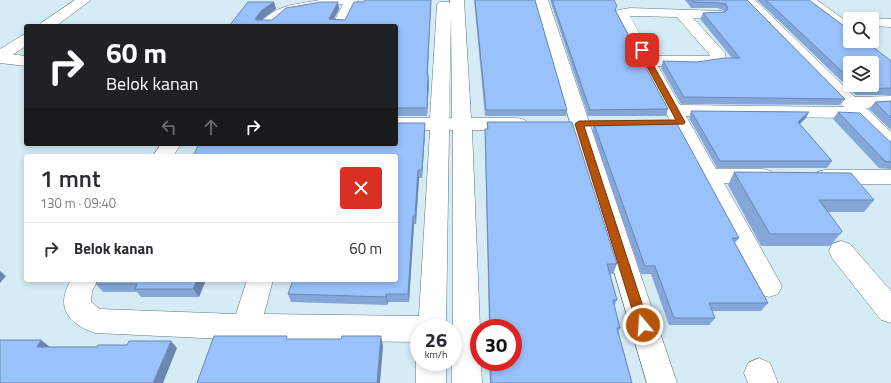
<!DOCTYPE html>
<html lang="id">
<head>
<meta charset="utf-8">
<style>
  :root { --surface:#fff; --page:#f7f7f7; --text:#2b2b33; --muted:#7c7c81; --line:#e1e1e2 }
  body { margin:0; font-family:"Titillium Web",sans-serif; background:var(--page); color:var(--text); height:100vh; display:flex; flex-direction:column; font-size:15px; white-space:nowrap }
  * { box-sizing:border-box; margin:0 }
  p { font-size:13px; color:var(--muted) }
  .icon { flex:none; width:22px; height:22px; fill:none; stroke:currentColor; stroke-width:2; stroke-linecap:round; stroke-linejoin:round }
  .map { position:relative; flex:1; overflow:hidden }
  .details { position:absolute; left:24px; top:154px; width:374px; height:128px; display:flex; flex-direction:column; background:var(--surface); border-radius:4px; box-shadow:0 2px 6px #0003 }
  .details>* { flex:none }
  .top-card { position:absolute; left:24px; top:24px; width:374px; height:122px; border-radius:4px; box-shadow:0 2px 6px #0003; background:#202124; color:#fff; overflow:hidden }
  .buttons { position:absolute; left:843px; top:12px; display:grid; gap:8px }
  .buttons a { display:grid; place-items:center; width:36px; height:36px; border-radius:4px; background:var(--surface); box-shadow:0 2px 6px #0003; font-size:20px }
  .speed { position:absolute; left:410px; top:319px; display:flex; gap:8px; font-size:20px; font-weight:700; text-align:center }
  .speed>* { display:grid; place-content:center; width:52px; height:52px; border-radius:50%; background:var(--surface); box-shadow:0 2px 6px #0003; line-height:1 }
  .speed small { font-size:10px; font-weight:400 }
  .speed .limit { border:6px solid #d22; background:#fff; color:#111 }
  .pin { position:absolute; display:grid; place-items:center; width:34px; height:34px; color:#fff; margin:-17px; border-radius:8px; box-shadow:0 2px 6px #0006 }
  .me { position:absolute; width:44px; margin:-22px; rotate:342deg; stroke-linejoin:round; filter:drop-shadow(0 0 3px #0008) }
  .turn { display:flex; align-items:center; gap:14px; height:84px; padding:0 16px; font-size:18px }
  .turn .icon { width:52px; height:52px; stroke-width:2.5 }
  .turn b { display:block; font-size:28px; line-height:34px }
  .lanes { display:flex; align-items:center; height:38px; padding:0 16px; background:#0003; justify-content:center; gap:20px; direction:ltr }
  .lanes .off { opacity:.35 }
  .round { display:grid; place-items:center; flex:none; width:42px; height:42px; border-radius:4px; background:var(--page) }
  .summary { display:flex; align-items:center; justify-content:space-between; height:68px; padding:0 16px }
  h1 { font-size:24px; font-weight:600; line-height:30px }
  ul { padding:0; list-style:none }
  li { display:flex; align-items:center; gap:12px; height:52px; padding:0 16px; border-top:1px solid var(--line) }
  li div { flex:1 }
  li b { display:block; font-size:15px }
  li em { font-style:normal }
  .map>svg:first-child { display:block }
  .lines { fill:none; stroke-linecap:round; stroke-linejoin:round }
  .minor-casing { stroke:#61747d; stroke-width:1 }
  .secondary-casing { stroke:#61747d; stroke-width:1 }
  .minor { fill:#fff; fill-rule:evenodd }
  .secondary { fill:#fff; fill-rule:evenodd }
  .wall { fill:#84a6d8; fill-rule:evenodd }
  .shaded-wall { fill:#6b87b0 }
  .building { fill:#99c1fb; stroke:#6b87b0 }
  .route { fill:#b45309; stroke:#753606 }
</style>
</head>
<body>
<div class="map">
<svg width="891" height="383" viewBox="0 0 891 383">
  <rect width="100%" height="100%" fill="#d5ebf5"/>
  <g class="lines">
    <defs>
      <g id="minor">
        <path d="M320,0H358L346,26H332L343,4L287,14L281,18L274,26H259C274,4 295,5 320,0Z"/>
        <path d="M450,0H464L471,118H518L525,120L527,124L525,128L518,130H472L480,328L479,362H481L482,383H452V362H453V130H449L446,328H419V342L246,340L95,333C68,324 55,307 71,280H98L92,291L91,302L100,309L236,314L247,280H273L264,314L419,316L430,130H396V118H430L437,5L439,2H449L450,4ZM451,16L452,118H449Z"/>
        <path d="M534,0H548L677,383H647Z"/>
        <path d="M740,0H755L855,97L891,96V106L866,108L891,132V149L884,147L856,118L686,116L716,169H763L771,171L774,176L771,181L763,183H724L782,286L778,294L769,297L760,294L615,15L618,10L630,8L722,11L724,14L722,17L693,18L725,53L726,59C718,70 672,66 658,66L680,105L844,107ZM630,16L677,17L709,54L710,56H652Z"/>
        <path d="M801,0H817L850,24V35L845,34Z"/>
        <path d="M872,18L891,19V27L872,26V19H867Z"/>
        <path d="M0,53L26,56V66L0,63Z"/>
        <path d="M161,144H181L173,156H153Z"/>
        <path d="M825,170H891V184H825L817,182L814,177L817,172Z"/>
        <path d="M841,241L850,244L891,291V323L881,320L832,258L829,251L832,244Z"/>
        <path d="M419,355V362H446V383H416V362Z"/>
        <path d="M759,358L770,363L778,383H748L744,373L748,363Z"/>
      </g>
      <g id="secondary">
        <path d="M75,0H91L56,26H39L41,23Z"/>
        <path d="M26,34V46L6,59L0,61V49L21,36Z"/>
      </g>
    </defs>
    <!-- minor casing -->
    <use href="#minor" class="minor-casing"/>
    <!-- secondary casing -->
    <use href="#secondary" class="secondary-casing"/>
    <!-- minor -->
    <use href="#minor" class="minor"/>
    <!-- secondary -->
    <use href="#secondary" class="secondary"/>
  </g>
  <!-- wall -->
  <g class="wall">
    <path d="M365,0H431L428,74L429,82L427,116H396V26H229L274,2L276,9L264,18L262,20H272L338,2L339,9L334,19L345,20L364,2Z"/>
    <path d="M474,0H535L567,110L566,116H485Z"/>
    <path d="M550,0H614L616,11L668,109L666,116H588Z"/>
    <path d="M685,0H747L845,99L840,105L681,104L661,68L663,61L697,62L732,58L700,19L703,13L724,12L723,10L717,8H691Z"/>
    <path d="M757,0H809L891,61V95H856ZM850,63L872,85H850Z"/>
    <path d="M891,101V130L869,109L875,102Z"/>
    <path d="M691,111L809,112L805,119L800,124L832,161L827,168H717L689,118Z"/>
    <path d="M838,112L889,141L891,142V169L879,168L833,119Z"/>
    <path d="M487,122L617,264L613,274H610L617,300L614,306L620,328L618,332L632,383H490L489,362H513V328H489L485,139V129H487Z"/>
    <path d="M594,124L739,238L735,243L768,303L761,311H712L715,318L709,325H669L651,274H641L592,131Z"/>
    <path d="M425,132L422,178H419L416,224H414L409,302H388L387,305L291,302L288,294L396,156Z"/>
    <path d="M734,172L874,200L864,212H828L840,234L830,246H761L728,185Z"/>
    <path d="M98,280H206L199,297H141L137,292H103L96,284Z"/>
  </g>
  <!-- shaded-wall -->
  <g class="shaded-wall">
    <path d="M431,0L427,82V74Z"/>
    <path d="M274,2L276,9L264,18L257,26L255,19L262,10Z"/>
    <path d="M338,2L339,9L330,26L329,19Z"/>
    <path d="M428,74L429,82L427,116V108Z"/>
    <path d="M809,112L805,119L794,128L798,122Z"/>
    <path d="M425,123V132L422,178V170Z"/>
    <path d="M418,170L419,178L416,224L415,216Z"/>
    <path d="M413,216L414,224L409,302L408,294Z"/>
    <path d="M0,271L6,276L0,283Z"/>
    <path d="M197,280H206L199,297L193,289Z"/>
    <path d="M386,294L388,302L387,305L386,297Z"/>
    <path d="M381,336L383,346L380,383H377Z"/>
    <path d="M41,340L50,347L45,354L37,347Z"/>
    <path d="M171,341L177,348L163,383H153Z"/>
  </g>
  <!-- building -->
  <g class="building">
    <path d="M365,0H431L427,74H428L427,108H396V26H229L248,2H274L262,10L255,19L257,20H272L286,8L321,2H338L329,19L345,20L354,2H364Z"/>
    <path d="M475,0H535L567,110H486Z"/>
    <path d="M552,0H614L617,6L615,10L668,109L590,110Z"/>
    <path d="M692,0H747L845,99L684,97L663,61L697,62L724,58H740L703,13L725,12L728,9L726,4L719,3L693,2Z"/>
    <path d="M766,0H809L848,29H850V41H865L891,61V88L860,89L856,85H872V63H850V79Z"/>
    <path d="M891,101V118L875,102Z"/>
    <path d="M691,111L809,112L798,122L832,161H720Z"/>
    <path d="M838,112L860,113L889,141L891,142V162L885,161Z"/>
    <path d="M487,122H572L617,264H607L617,300H613L620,328H617L632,383H491V362H513V328H490L485,129H488Z"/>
    <path d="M676,122L739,238H732L768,303H709L715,318H674L655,266H645L594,124Z"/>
    <path d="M396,123H425L422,170H418L415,216H413L408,294H386V297L288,294L293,280H396V156H193L199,144H396Z"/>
    <path d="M734,172L851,173L874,200H819L842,231L840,234H770Z"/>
    <path d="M98,280H197L193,289H135L137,284H96Z"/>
    <path d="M214,336H287L286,339H341L342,336H381L377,383H197Z"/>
    <path d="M0,340H41L37,347H97L98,345H127L129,341H171L153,383H0Z"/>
  </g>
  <!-- route -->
  <path class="route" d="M639,48L645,50L685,122L684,124L584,126L649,325L647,329L643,331L639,329L637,325L575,124L579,121L676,120L638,50Z"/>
</svg>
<div class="buttons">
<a><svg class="icon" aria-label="search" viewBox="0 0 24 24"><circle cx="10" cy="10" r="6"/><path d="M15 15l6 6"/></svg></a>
<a><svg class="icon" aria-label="layers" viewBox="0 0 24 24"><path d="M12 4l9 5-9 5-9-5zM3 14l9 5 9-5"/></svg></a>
</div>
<div class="speed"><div>26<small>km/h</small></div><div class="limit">30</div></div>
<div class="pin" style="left:642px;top:50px;background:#d93025"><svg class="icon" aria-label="arrive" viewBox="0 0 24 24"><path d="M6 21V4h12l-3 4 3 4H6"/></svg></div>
<svg class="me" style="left:643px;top:325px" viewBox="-20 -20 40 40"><circle r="17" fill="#b45309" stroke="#fff" stroke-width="3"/><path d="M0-11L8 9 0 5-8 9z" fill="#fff"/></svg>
<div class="top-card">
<div class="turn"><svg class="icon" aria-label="right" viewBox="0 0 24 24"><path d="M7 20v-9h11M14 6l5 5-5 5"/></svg><div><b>60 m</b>Belok kanan</div></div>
<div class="lanes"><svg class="icon off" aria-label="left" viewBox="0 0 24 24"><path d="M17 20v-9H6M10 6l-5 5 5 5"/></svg><svg class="icon off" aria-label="ahead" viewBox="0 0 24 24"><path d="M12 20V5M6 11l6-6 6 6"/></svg><svg class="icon" aria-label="right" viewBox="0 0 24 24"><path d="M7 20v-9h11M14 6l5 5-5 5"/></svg></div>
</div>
<section class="details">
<div class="summary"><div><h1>1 mnt</h1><p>130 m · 09:40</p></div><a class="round" style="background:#d93025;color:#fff"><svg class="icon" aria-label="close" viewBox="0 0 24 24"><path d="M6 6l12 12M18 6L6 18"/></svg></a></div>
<ul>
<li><svg class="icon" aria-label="right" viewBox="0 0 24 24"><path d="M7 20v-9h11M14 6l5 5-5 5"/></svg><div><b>Belok kanan</b></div><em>60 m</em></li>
</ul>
</section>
</div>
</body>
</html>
